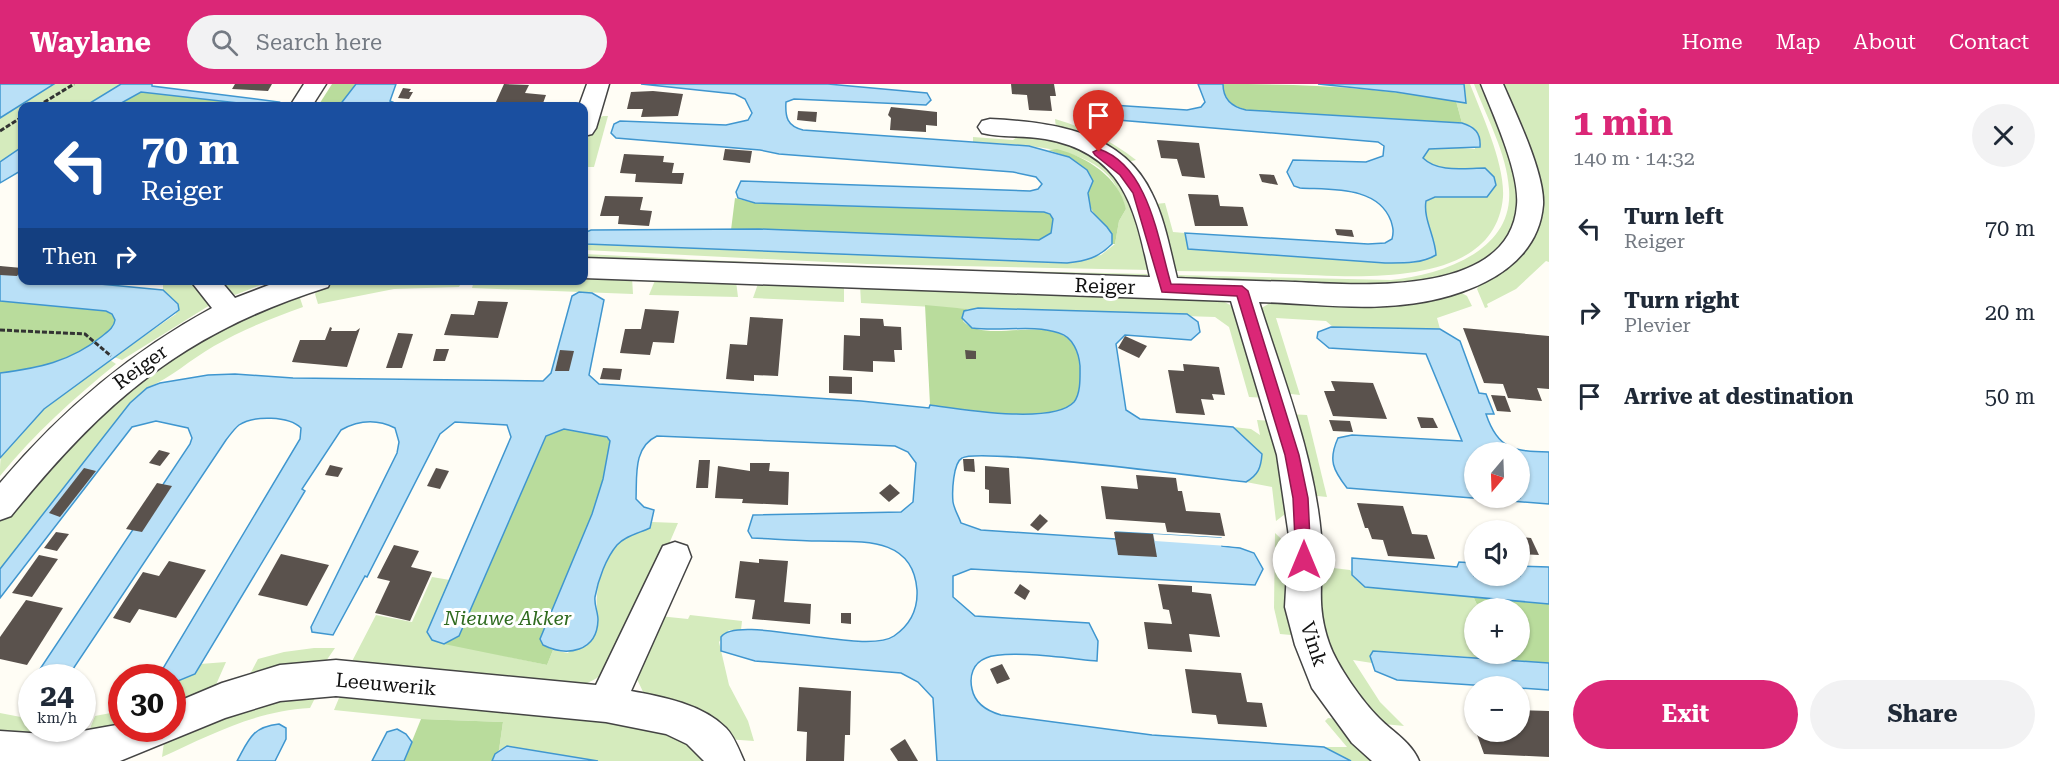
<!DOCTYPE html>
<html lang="en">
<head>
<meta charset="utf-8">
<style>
  :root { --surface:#fff; --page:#f2f2f3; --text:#1f2937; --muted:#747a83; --accent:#db2777 }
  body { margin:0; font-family:"Roboto Serif",serif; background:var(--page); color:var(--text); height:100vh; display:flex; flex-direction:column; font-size:22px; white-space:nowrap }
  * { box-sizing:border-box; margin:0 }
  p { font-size:20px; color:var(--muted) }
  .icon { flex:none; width:33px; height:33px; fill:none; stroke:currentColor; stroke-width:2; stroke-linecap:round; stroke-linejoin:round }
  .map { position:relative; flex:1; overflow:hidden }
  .panel { display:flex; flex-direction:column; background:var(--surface); width:510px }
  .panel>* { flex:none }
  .top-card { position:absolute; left:18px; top:18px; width:570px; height:183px; border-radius:12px; box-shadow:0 2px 4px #0004; background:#1a4fa0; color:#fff; overflow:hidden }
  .needle { width:39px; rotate:199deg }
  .fabs { position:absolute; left:1464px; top:358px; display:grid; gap:12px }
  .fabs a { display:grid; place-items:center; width:66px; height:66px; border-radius:50%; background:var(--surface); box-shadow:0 2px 4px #0004; font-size:30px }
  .speed { position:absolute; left:18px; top:580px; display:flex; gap:12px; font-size:30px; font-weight:700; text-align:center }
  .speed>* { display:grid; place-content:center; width:78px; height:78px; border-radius:50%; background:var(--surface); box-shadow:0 2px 4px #0004; line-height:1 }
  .speed small { font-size:15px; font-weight:400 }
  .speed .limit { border:9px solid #d22; background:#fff; color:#111 }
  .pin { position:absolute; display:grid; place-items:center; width:51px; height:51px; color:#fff; margin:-62px -26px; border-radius:50% 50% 50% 0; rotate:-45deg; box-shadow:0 0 6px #0007 }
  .pin .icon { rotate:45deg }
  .me { position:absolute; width:66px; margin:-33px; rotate:0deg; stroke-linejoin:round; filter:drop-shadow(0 0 4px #0008) }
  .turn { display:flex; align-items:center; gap:21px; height:126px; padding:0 24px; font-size:27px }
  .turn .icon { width:78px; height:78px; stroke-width:2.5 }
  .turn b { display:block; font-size:42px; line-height:51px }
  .then { display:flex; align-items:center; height:57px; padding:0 24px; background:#0003; gap:12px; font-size:22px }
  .round { display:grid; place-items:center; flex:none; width:63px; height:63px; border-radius:32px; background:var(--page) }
  .headline { display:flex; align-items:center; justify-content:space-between; height:102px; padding:0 24px }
  h1 { font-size:36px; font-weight:700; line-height:45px; color:var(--accent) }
  .action { display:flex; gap:12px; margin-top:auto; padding:12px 24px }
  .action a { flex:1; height:69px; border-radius:36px; background:var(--accent); color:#fff; font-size:24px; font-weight:700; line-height:69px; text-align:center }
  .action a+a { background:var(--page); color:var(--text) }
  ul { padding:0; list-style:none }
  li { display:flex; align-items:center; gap:18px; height:84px; padding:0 24px }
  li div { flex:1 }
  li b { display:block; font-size:22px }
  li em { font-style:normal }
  header { display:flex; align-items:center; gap:36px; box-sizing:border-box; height:84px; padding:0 30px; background:var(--accent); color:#fff }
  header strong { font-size:28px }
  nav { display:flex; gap:33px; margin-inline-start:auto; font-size:21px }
  .search { width:420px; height:54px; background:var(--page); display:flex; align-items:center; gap:15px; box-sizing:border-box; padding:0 21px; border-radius:33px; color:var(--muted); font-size:22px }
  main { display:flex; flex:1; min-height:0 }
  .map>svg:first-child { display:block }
  .green { fill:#d5ebbd }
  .forest { fill:#b9dc9c }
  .water { fill:#b9e0f7; stroke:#3f96cf; stroke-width:1.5; fill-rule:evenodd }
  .pier { fill:#fffdf5 }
  .building { fill:#5a524d }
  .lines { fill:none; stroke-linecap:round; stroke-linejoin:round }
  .minor-casing { stroke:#444; stroke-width:3 }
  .path { stroke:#333; stroke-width:3; stroke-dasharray:5 2; stroke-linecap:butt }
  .minor { fill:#fff; fill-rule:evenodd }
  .route { fill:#db2777; stroke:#8e194d; stroke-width:1.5 }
  .labels { text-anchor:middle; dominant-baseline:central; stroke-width:6; stroke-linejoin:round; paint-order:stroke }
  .street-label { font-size:20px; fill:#111; stroke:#fff }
  .park-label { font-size:20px; font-style:italic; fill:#2f6b1f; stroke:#fff }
</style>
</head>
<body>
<header>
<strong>Waylane</strong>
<div class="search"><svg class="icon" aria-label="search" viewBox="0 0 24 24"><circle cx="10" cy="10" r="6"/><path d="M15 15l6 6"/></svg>Search here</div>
<nav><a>Home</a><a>Map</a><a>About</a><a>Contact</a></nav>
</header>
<main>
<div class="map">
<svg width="1549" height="677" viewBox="0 0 1549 677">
  <rect width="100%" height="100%" fill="#fffdf5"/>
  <!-- green -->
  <g class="green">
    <path d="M54,0H121L85,22H22V63L0,78V34Z"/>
    <path d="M1464,0H1470C1482,31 1505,80 1503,113C1495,208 1350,192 1286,190C1248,188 1210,187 1172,187L1155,120L1165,119L1173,148L1185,149L1189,165L1271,171H1436C1435,152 1423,135 1426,117L1435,113H1487L1485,84C1465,84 1438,89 1423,74L1429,64L1438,62L1475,65L1472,42L1462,39L1456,17L1466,18Z"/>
    <path d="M1474,0H1483C1496,32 1522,83 1520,117C1517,178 1440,198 1392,204C1371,207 1348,203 1328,202C1281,200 1234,199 1187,197L1176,191L1391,196C1440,191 1514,168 1509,105C1507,70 1486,32 1474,0Z"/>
    <path d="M1499,0H1549V178L1546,177L1516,205L1487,220L1488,223L1485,224L1477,205L1479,201L1527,159Z"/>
    <path d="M603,32H608L594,83H584V69L593,36Z"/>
    <path d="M1055,35C1086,44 1110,56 1136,76L1123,79L1056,44Z"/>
    <path d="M1023,49L1049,52L1093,69L1125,99L1151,186L867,180L584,166V159L1067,179L1101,171L1115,160L1119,137L1126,125C1121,116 1118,104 1112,96C1085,60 1014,61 973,58V53L1013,56Z"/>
    <path d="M584,170L850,183L1149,190L1134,197L584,178Z"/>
    <path d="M584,191L632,193L633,210L472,204L474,197L584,196Z"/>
    <path d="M656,194L736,197L738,213L649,211Z"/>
    <path d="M163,197H192L209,215L210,221L122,276L114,273L176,230L178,220L163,206Z"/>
    <path d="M217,197H271L235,211Z"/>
    <path d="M345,197H462L459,203L394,205L318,220L315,210L320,202Z"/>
    <path d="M759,197L844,200V218L753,214Z"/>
    <path d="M860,201L1217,214L1232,222L1241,231L1267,314L1249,313L1229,243L1215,233L968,225L861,219Z"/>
    <path d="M1460,208L1467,212L1472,222L1437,234L1440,245L1333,243L1326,237L1276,234L1300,311L1282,309L1260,225L1275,216Z"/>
    <path d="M293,210L300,214L303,223C272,234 242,246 214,262C191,275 171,294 147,304L0,485V437L41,385L170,270Z"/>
    <path d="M110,276L116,280C74,314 34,350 0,392C0,386 0,378 1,373C15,341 80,298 110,276Z"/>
    <path d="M1289,330L1307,331L1327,413L1308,411Z"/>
    <path d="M1257,336L1273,337L1293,424L1276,437L1272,403L1246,398C1258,391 1261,384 1262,370L1233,343L1251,345L1260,351Z"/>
    <path d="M652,438L678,439L622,569C609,588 597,596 575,604L348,585L376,531L412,538L432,493L450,496L428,548L432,556L547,581L553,566L568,569L598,534C593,512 602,468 623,455C631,450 642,448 650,444Z"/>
    <path d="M1275,449L1294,467L1302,552L1280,550L1274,524Z"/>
    <path d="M1323,468L1325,483L1350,486L1365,503L1473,512L1479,525H1474V570H1508L1512,576L1385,567H1373L1370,572L1372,579L1353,576L1380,618L1404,642L1384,640L1340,597L1315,534L1316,469Z"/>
    <path d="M690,531L742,537L741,546H729L719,558L729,601L748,637L754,657L726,655L645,612L636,593L659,532L688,535Z"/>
    <path d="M314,564H335L324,580L248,594L258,575L284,568Z"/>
    <path d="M226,578L211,612L173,629V599L195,590L200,580Z"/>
    <path d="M351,605L673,642L714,677H598L508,662L499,666L503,638L421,635L334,626L339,614Z"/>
    <path d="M316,612L310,624C255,627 210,651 162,673L165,651L239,619Z"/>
    <path d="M121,627L122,645L89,647L95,632Z"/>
    <path d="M0,629L31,635L32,645H65V650L52,660L0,656Z"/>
    <path d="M1328,634L1348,636L1387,677H1351L1324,663H1347L1325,637Z"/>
  </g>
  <!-- forest -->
  <g class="forest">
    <path d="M332,0H356L339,22H318Z"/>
    <path d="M1223,0C1304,0 1376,3 1456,17L1462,39L1246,26L1231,20L1223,7Z"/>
    <path d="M141,8H148L265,22H116Z"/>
    <path d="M1057,65C1087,73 1119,93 1126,125L1119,137L1115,160H1112C1110,132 1082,137 1090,99L1069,73L1048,66Z"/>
    <path d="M735,114L755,119L1044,128L1050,130L1053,135L1051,149L1039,156L759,145L731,146Z"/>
    <path d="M0,217L106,227L113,230L115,236C114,244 107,248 101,253C70,278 38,284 0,289Z"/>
    <path d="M925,221L968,225L964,227L963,237C988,265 1069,219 1079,276C1081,287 1081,302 1077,313C1064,344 957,325 930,321Z"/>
    <path d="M564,345L603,351L610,357L603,395L592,430L540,555L543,561L553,566L547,581L444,560L459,552L546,352Z"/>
    <path d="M1473,512L1549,520V579L1512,576L1508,570H1520V525H1479Z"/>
    <path d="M421,635L503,638L499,666L492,677H404Z"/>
  </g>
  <!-- water -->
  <g class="water">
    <path d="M0,0H54L0,34Z"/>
    <path d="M121,0H152V2L279,18L275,22H265L141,8L116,22H85Z"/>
    <path d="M356,0H396L390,17L397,20L437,22H339Z"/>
    <path d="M641,0H828L927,9L931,16L926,21L794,15L786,18C785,33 787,42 803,46L1029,62L1069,73L1087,86L1093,97L1088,109L1091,127L1107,143L1112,150V160C1098,174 1086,177 1067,179L586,160L584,159V149L591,146L759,145L1039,156L1051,149L1053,135L1050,130L1044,128L755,119L738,114L736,108L741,97L1030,107L1038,105L1042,100L1036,93L1013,88L779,70L760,66L616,54L611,49L614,40L620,37L726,41L748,36L752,29L745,15L735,10Z"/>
    <path d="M1198,0H1223C1223,15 1232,23 1246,26L1462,39C1475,43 1481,49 1480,63L1429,65L1423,74C1438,89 1465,84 1485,84L1494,93L1496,101L1487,113H1435L1426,117C1423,135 1435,152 1436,171C1421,180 1401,179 1385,179L1188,165L1185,149L1368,160L1385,159L1392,155C1394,147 1393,144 1391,137C1378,102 1332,106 1300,104L1294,102L1287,88L1293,76L1366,78L1383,72L1384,62L1378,58L1106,35L1105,25L1112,21L1187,26L1201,23L1205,18Z"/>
    <path d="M1318,0H1464L1466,19L1396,8Z"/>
    <path d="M22,63V86L0,99V78Z"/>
    <path d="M0,183L22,190V196L68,197L163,206L178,220L179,226L44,325L0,374V289C38,284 70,278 101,253C107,248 114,244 115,236L112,230L106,227L0,217Z"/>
    <path d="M579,208L592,209L604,216L589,291L599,300L861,317L929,324L930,321C959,325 1053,341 1074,318C1081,309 1080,293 1080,282C1079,269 1073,253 1059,249C1033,240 1000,248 972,244L962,234L964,227L978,224L1187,230L1198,238L1200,248L1191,256L1125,251L1116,260L1126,326L1140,335L1233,343L1262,370C1261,384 1258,391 1246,398C1210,394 978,363 962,374C953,379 952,408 953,418C954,425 959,433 961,439L981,446L1116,455V448L1221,454L1222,462L1240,464L1254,469L1263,485L1255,501L971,485L953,492V513L975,532L1089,539L1098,557L1097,577C1073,575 1006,565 986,574C973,579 969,592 972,605C975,620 987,627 1001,631L1152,651L1324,663L1351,677H937L933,614L918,598L901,589L755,577L721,567V553C737,529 865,572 894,552C910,541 918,526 917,506C913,451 859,458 820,457C797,457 775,455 752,454L748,447L753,431L901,428L913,418L916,379L908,368L895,362L657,352C633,363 637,392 636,415L644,423L654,426L650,444C639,449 625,452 617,461C606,474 598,496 595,513C594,521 598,528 598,536C597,568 567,573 543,561L540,555L592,430L603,395L610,357L607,353L564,345L546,352L459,552L444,560L432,556L427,548L511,353L507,341L455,338L440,350L367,493L365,492L333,551L312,548L311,543L397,369L399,358L395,344C377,335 359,336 341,346L302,405L305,407L195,590L173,599L172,594H158L162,586L300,355L301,344C289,332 254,331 239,341C234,345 230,351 226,356L67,594H34L190,360L192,354L188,344L156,337L132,343L0,514V485L130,319L147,304L160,299L208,291L235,290L293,294L543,297L551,289L572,212Z"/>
    <path d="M1331,243L1440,245L1460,257L1479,309L1486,310L1494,330H1486C1498,366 1514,367 1549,368V420L1347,404C1333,386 1328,376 1338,354L1352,351L1462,357L1426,270L1329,264L1317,254L1318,248ZM1474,369H1520V414H1474Z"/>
    <path d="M1352,474L1457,483L1459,478L1474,479V492H1520V482L1549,483V520L1365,503L1352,491Z"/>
    <path d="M1373,567L1549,579V606L1397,596L1375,587L1370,572Z"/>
    <path d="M279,640L286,644V655L275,677H237C249,655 252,643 279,640Z"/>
    <path d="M397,645L406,650L412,658L404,677H372L387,648Z"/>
    <path d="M507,662L598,677H492L495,670Z"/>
  </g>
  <!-- pier -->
  <path class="pier" d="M1153,450L1224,454L1225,459L1242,463L1155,457Z"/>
  <!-- building -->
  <g class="building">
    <path d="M235,0H272L268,7L232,5Z"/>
    <path d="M504,0L529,1L525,9L546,11L542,22L495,20Z"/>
    <path d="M1011,0H1054L1056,12H1050L1052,27L1029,26L1027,11L1012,10Z"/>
    <path d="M403,4L411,5L409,8H413L409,15L398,14Z"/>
    <path d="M653,7L683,10L678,32L641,33L643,25H627L631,8Z"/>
    <path d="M891,23L937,28V42L926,41V48L890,46L891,34L888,31Z"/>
    <path d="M798,27L817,28L816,38L797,36Z"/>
    <path d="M1157,56L1199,59L1205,94L1182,92L1177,75L1161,74Z"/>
    <path d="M725,65L752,67L750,79L723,76Z"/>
    <path d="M624,70L664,72L663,78L674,79L672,89H684L682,100L635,98L636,90L620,89Z"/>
    <path d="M1259,90L1274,91L1278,101L1262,98Z"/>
    <path d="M1188,110L1218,111L1220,122L1243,123L1248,142H1195Z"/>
    <path d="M605,112L643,113L640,126L652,127L649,142L618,140L619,132H600Z"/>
    <path d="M1335,145L1352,146L1354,153L1337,151Z"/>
    <path d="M0,182L22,184V185L17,192L0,191Z"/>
    <path d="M478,217L508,218L498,254L444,251L451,230L474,231Z"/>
    <path d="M645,225L679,227L674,259L653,258L650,271L620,269L625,245H641Z"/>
    <path d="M750,233L783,235L778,292L754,291V297L726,295L730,260L747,261Z"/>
    <path d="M860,234L883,235L884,242L901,243L902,266H894L895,278L873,277V288L843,286L844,251L860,252Z"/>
    <path d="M330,243L332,244L331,247H356L360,244L347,283L292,278L300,256H325Z"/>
    <path d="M1463,244L1549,252V305L1537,304L1542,317L1508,314L1503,300L1484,299Z"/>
    <path d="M398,249L413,250L402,284H386Z"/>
    <path d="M1125,252L1147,262L1139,274L1118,264Z"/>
    <path d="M436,265H449L445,277H433Z"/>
    <path d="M560,266L574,267L569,287H555Z"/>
    <path d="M965,266L976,267V275H966Z"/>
    <path d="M1183,280L1219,283L1225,311L1212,310L1214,316L1201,315L1205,331L1176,329L1168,286L1184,287Z"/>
    <path d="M603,284L622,285L620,296L600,295Z"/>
    <path d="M829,292L852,293V310L829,309Z"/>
    <path d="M1331,297L1373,299L1387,335L1333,332L1324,307H1335Z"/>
    <path d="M1491,311L1505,312L1511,328L1497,327Z"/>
    <path d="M1417,333L1433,334L1438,344H1421Z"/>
    <path d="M1329,336L1350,337L1353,348L1333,347Z"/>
    <path d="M159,366L170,369L160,382L149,379Z"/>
    <path d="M963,375H974L975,388L964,387Z"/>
    <path d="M699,376H710L708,404H696Z"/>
    <path d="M750,379H770L769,387L789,388L788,421L742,419L743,415L715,414L718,382L750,387Z"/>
    <path d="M330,381L343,384L338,393L325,391Z"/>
    <path d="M985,382L1009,384L1011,420L989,419V406L985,405Z"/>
    <path d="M84,384L96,387L60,433L49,429Z"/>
    <path d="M436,384L449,387L440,405L427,402Z"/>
    <path d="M1136,391L1176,394L1178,407H1182L1186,427L1220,429L1225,452L1167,448L1165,439L1106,435L1101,402L1138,405Z"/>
    <path d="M157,399L172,402L142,448L126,445Z"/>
    <path d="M890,400L900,409L889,418L879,409Z"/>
    <path d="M1357,419L1403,422L1412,450L1427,451L1435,475L1388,472L1383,456L1372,455L1368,444H1365Z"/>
    <path d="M1040,430L1048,437L1038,447L1030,441Z"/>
    <path d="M56,448L69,450L57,467L44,464Z"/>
    <path d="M1114,448L1153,450L1157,473L1118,471Z"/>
    <path d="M1520,453L1531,454L1539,471L1520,470Z"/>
    <path d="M394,461L419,467L411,483L432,488L410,537L375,529L390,497L377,494Z"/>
    <path d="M281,470L329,481L307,522L258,511Z"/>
    <path d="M39,471L58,475L32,513L12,509Z"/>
    <path d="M759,475L788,477L784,518L811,520L810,540L752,535L755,516L735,514L740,477L759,479Z"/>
    <path d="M169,477L206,486L176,534L139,525L130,539L113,534L143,488L159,492Z"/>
    <path d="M1020,500L1030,507L1025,516L1014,509Z"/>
    <path d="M1158,500L1192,502V508L1211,510L1220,553L1189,550L1192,568L1148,565L1144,538L1172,540L1169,526L1163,525Z"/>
    <path d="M26,516L63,524L27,581L0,575V553Z"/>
    <path d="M841,529H851V540L841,539Z"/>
    <path d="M1002,580L1010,595L997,600L990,585Z"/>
    <path d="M1185,585L1241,589L1247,618L1262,619L1267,643L1218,640L1216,631L1192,629Z"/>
    <path d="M799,603L851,607L850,651H845L844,677H806L807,648L797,647Z"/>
    <path d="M1520,626L1549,627V673L1484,670L1476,648H1520Z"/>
    <path d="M905,655L918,677H898L890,665Z"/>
  </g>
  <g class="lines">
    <defs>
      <g id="minor">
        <path d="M304,0H326L312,22H290Z"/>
        <path d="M587,0H609L596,44L592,50L584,52V22H579Z"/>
        <path d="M1481,0H1503C1516,30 1545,90 1543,121C1537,194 1448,219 1387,222C1345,225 1301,219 1259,218C1283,294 1314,371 1321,451C1325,492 1314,516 1329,559C1337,582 1362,617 1379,634C1394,649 1411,658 1419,677H1372L1352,659L1312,604L1295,561L1285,523L1289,452L1277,371L1231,217L584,194V174L1150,193C1135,126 1125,69 1045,55C1024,51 1002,54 982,49L978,43L982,37L990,35C1052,38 1123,47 1152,110C1165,136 1170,166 1177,194C1216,196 1256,197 1295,198C1358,201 1510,214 1517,121C1520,89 1493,30 1481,0Z"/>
        <path d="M190,196H220L235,214L282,196H331L328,203C184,248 105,316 11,432L0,436V399C61,327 129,269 212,224Z"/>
        <path d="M675,458L687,462L691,473L631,607C663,613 702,620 726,644C734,652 739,666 744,677H704L687,660L666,650L606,638L336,612L280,617L225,634L120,677H0V647L60,651L122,640V645H172V620L222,599L280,581L336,576L596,601L663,462Z"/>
      </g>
    </defs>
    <!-- minor casing -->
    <use href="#minor" class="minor-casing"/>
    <!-- path -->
    <g class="path">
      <path d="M38,22L74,0"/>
      <path d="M0,47L22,33"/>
      <path d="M0,246L85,250L111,272"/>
    </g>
    <!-- minor -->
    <use href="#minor" class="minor"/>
  </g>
  <!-- route -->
  <path class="route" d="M1099,65C1149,82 1158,156 1171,200L1242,202L1248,207L1299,371L1308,414L1311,476L1309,481H1298L1296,476L1293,414L1285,371L1237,212L1162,208L1133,109L1120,91L1095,71L1093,68Z"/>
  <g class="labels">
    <!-- street labels -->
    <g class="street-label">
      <text transform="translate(1105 202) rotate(2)">Reiger</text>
      <text transform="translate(140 283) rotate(-36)">Reiger</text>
      <text transform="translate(1314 560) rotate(72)">Vink</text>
      <text transform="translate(386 600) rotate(5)">Leeuwerik</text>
    </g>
    <!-- park labels -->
    <g class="park-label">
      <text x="508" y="534">Nieuwe Akker</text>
    </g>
  </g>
</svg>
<div class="fabs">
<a><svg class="needle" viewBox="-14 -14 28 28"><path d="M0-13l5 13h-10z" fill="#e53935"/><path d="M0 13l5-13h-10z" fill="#747a83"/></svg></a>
<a><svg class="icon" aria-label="sound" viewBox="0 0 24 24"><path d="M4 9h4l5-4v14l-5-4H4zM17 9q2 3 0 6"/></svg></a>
<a>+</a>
<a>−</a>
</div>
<div class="speed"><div>24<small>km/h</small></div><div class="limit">30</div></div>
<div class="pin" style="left:1099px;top:68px;background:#d93025"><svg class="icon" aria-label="arrive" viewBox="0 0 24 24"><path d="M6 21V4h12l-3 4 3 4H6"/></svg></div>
<svg class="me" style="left:1304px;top:476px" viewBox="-20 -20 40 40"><circle r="19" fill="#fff"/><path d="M0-13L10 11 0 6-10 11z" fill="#db2777"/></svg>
<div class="top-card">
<div class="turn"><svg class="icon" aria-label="left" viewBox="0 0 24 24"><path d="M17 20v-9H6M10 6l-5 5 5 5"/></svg><div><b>70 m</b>Reiger</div></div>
<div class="then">Then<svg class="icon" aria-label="right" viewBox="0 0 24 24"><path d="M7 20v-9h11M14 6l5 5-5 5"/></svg></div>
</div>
</div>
<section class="panel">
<div class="headline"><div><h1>1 min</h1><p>140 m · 14:32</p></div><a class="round"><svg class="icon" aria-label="close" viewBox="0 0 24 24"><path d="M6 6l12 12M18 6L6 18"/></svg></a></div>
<ul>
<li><svg class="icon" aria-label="left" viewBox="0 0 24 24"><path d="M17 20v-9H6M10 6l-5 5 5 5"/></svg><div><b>Turn left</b><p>Reiger</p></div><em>70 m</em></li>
<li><svg class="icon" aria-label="right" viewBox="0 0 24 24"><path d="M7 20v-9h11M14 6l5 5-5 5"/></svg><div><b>Turn right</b><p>Plevier</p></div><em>20 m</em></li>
<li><svg class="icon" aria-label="arrive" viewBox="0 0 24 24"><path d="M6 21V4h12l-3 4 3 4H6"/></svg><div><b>Arrive at destination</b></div><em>50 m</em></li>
</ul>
<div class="action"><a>Exit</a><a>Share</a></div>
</section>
</main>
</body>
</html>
